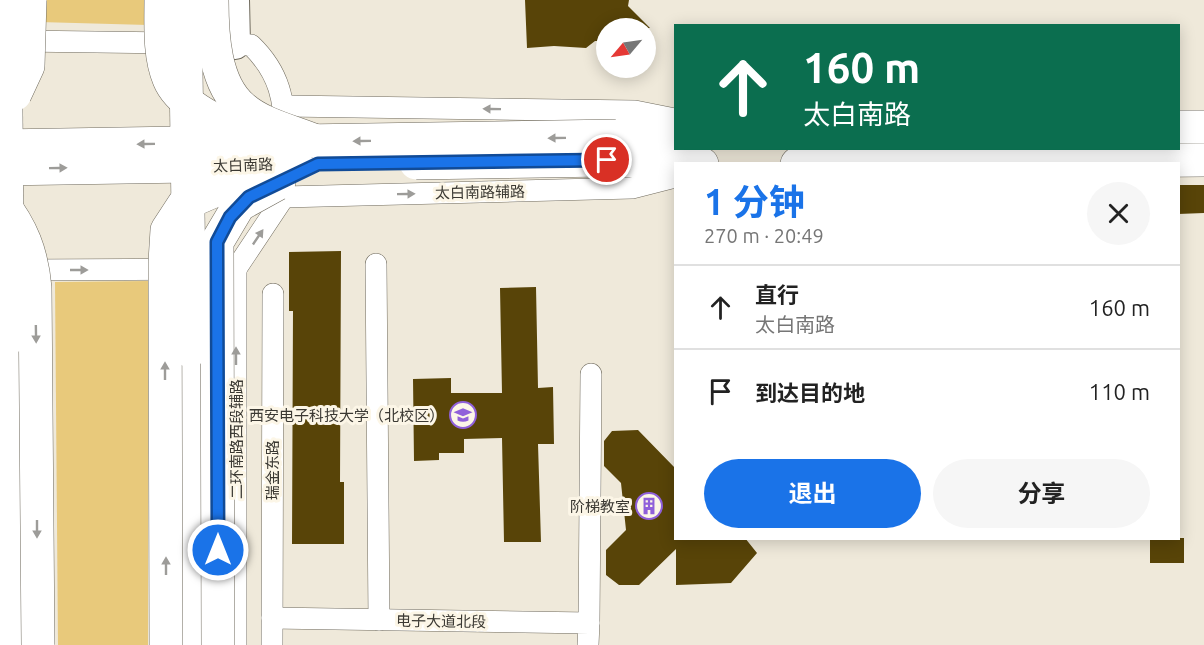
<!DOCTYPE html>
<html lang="zh">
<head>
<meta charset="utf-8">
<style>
  :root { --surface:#fff; --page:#f6f6f6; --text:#222; --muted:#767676; --line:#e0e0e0; --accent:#1a73e8 }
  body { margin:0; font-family:Ubuntu,"Noto Sans SC",sans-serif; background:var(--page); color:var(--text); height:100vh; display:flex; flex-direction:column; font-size:22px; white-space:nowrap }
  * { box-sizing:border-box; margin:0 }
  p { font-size:20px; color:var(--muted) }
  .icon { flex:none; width:33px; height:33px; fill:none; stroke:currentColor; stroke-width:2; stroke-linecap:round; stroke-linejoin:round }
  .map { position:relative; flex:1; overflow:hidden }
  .drawer { position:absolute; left:674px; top:162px; width:506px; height:378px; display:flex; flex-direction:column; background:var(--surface); border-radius:0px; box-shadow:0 3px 15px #0003 }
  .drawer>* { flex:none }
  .banner { position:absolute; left:674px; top:24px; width:506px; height:126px; border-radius:0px; box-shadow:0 3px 15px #0003; background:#0b6e4f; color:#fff; overflow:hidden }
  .needle { width:39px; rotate:241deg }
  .controls { position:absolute; left:596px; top:18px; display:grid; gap:12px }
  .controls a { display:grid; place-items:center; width:60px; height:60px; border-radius:50%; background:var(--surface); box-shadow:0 3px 15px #0003; font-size:30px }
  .pin { position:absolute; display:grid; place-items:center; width:51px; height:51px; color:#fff; margin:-26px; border:3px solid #fff; border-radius:50%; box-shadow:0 2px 6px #0007 }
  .me { position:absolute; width:66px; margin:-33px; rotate:0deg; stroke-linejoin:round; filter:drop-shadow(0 0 4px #0008) }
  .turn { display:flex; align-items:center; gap:21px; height:126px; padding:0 30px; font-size:27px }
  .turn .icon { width:78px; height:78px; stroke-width:2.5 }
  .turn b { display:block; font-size:42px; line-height:51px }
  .round { display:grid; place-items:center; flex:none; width:63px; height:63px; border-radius:32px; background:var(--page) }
  .summary { display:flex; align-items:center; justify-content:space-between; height:102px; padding:0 30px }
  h1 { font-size:36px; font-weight:700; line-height:45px; color:var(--accent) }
  .button { display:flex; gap:12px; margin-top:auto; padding:12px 30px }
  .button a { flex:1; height:69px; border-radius:36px; background:var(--accent); color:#fff; font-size:24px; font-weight:700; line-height:69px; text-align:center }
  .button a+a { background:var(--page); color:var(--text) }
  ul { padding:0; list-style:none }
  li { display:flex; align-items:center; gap:18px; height:84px; padding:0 30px; border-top:2px solid var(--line) }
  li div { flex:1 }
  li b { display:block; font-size:22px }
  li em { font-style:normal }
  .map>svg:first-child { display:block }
  .green { fill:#e8c97b }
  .building { fill:#584408 }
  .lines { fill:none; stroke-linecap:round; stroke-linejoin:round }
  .street-casing { stroke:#706b5e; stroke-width:22 }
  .secondary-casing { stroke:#706b5e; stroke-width:32 }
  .primary-casing { stroke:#706b5e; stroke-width:34 }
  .highway-casing { stroke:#706b5e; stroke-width:34 }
  .street { stroke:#fff; stroke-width:21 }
  .secondary { stroke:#fff; stroke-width:30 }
  .primary { stroke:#fff; stroke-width:33 }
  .highway { stroke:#fff; stroke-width:33 }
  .primary-bridge-casing { stroke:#706b5e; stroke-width:34; stroke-linecap:butt }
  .highway-bridge-casing { stroke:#706b5e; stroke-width:34; stroke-linecap:butt }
  .primary-bridge { stroke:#fff; stroke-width:33 }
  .highway-bridge { stroke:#fff; stroke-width:33 }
  .oneway { fill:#9d9c99 }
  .route-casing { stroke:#114b97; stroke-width:15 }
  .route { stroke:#1a73e8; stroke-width:10 }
  .labels { text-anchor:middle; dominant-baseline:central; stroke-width:6; stroke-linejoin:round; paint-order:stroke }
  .street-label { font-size:15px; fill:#3b3933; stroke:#fcf6e7 }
  .poi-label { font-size:15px; fill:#3b3933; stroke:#fcf6e7; text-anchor:end }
</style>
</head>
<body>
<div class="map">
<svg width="1204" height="645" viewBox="0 0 1204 645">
  <rect width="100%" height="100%" fill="#efe9da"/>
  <!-- green -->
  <g class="green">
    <path d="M39,0H147L148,25L39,22Z"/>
    <path d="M148,281V645H58L55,282Z"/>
  </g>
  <!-- building -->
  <g class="building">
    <path d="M525,0H629L628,6L650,28H606V41H595L586,48L554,46L527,48Z"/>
    <path d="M1178,185H1204V213L1178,214Z"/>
    <path d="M341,251L340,482H344V544H292L293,311H289V252Z"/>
    <path d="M536,287L538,388L553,387L554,444H538L541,542H504L502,438L464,439V453H439V460L414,461L413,379L451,378V393H502L500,288Z"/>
    <path d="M638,430L675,468V538H745L757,553L731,583L676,585V549L639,585H619L606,575V550L626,530L621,483L604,466V441L612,431Z"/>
    <rect x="1150" y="538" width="34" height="25"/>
  </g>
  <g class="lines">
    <defs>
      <g id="street">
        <path d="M19,41L173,43"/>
        <path d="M223,44L251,45C280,73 285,101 285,140"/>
        <path d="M285,106L635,111L675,119"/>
        <path d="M284,197L632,188L675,177"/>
        <path d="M376,264L379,620"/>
        <path d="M23,270L236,269L284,197L285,171"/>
        <path d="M272,618L589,623L588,645"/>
        <path d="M589,623L591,374"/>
        <path d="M236,645V269"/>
        <path d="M272,645L273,294"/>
      </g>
      <path id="secondary" d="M234,0L235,44"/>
      <g id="primary">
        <path d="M1178,127H1204"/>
        <path d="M616,136L675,134"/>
        <path d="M607,160L702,164"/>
        <path d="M797,164L1204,160"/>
      </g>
      <g id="highway">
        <path d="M8,339L15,645"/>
        <path d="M190,351L191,645"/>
      </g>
    </defs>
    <!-- street casing -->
    <use href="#street" class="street-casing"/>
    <!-- secondary casing -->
    <use href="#secondary" class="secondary-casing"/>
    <!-- primary casing -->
    <use href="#primary" class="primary-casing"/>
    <!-- highway casing -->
    <use href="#highway" class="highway-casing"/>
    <!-- street -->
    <use href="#street" class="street"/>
    <!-- secondary -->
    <use href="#secondary" class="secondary"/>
    <!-- primary -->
    <use href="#primary" class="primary"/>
    <!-- highway -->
    <use href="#highway" class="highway"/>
    <defs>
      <g id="primary-bridge">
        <path d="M0,146L616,136"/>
        <path d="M416,163L607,160"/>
        <path d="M0,169L253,165"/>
      </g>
      <g id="highway-bridge">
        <path d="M5,0L8,339"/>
        <path d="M161,0C161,25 159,55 169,79C182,111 239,132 270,142"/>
        <path d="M185,0L190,351"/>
        <path d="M212,0C212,34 214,84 243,108C262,125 295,132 318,142"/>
        <path d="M15,94L28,66L30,0"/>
        <path d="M0,200C22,228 32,253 35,288L38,645"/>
        <path d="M166,645L165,262L167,230L184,204L223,187L296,163"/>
        <path d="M218,645L217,242L239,205L277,184"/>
      </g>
    </defs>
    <!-- primary-bridge casing -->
    <use href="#primary-bridge" class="primary-bridge-casing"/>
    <!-- highway-bridge casing -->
    <use href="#highway-bridge" class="highway-bridge-casing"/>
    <!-- primary-bridge -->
    <use href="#primary-bridge" class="primary-bridge"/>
    <!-- highway-bridge -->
    <use href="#highway-bridge" class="highway-bridge"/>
  </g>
  <!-- one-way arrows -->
  <defs><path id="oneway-solid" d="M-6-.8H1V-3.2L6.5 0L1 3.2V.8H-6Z" transform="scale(1.5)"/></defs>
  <g class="oneway">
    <use href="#oneway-solid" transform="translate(492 109) rotate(-179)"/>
    <use href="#oneway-solid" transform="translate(557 138) rotate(179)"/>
    <use href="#oneway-solid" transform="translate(362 141) rotate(179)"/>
    <use href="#oneway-solid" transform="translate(146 144) rotate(179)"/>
    <use href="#oneway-solid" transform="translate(58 168) rotate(-1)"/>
    <use href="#oneway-solid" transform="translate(406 194) rotate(-1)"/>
    <use href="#oneway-solid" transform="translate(258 237) rotate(-56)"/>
    <use href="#oneway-solid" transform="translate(79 270)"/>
    <use href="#oneway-solid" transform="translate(36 334) rotate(89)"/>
    <use href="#oneway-solid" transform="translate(236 356) rotate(-90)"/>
    <use href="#oneway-solid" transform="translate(165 371) rotate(-90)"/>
    <use href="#oneway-solid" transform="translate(37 529) rotate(90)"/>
    <use href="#oneway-solid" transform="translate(166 566) rotate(-90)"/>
  </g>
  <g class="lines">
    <defs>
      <path id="route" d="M218,550L217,242L230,217L249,197L318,164L607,160"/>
    </defs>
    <!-- route casing -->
    <use href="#route" class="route-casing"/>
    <!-- route -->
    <use href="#route" class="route"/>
  </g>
  <!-- icons -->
  <defs>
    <symbol id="university-ring" viewBox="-11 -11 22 22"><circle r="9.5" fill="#fcf6e7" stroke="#9060da" stroke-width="1.5"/><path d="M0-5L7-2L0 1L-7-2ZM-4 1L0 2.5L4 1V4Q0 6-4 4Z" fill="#9060da"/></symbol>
    <symbol id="building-ring" viewBox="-11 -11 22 22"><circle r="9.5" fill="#fcf6e7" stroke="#9060da" stroke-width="1.5"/><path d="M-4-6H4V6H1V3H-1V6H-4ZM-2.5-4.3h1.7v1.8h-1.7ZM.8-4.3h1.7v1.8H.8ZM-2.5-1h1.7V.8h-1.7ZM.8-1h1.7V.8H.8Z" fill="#9060da"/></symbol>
  </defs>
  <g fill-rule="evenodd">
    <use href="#university-ring" x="448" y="400" width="30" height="30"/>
    <use href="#building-ring" x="634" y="491" width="30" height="30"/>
  </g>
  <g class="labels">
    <!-- street labels -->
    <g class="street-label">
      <text transform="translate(243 165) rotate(-2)">太白南路</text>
      <text transform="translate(480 192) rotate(-1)">太白南路辅路</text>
      <text transform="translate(236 439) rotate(-90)">二环南路西段辅路</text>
      <text transform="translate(272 470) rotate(-90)">瑞金东路</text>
      <text transform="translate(441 621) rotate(1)">电子大道北段</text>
    </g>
    <!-- poi labels -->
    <g class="poi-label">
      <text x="444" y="415">西安电子科技大学（北校区）</text>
      <text x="630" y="506">阶梯教室</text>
    </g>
  </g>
</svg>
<div class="controls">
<a><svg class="needle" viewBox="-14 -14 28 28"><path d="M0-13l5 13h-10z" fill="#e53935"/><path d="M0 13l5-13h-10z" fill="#767676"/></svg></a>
</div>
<div class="pin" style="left:607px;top:160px;background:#d93025"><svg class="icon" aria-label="arrive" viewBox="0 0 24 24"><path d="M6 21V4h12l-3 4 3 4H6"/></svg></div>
<svg class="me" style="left:218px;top:550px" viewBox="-20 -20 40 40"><circle r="17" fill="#1a73e8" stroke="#fff" stroke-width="3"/><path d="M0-11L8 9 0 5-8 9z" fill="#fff"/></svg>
<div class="banner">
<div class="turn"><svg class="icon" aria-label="ahead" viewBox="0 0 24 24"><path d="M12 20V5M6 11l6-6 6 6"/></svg><div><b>160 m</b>太白南路</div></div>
</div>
<section class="drawer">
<div class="summary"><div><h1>1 分钟</h1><p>270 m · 20:49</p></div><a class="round"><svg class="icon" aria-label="close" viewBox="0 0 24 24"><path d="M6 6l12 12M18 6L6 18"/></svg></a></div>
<ul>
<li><svg class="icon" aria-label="ahead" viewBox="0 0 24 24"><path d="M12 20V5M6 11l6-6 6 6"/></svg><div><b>直行</b><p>太白南路</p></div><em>160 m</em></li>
<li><svg class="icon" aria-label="arrive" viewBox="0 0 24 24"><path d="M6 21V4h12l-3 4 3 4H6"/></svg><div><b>到达目的地</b></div><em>110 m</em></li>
</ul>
<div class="button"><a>退出</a><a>分享</a></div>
</section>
</div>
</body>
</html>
